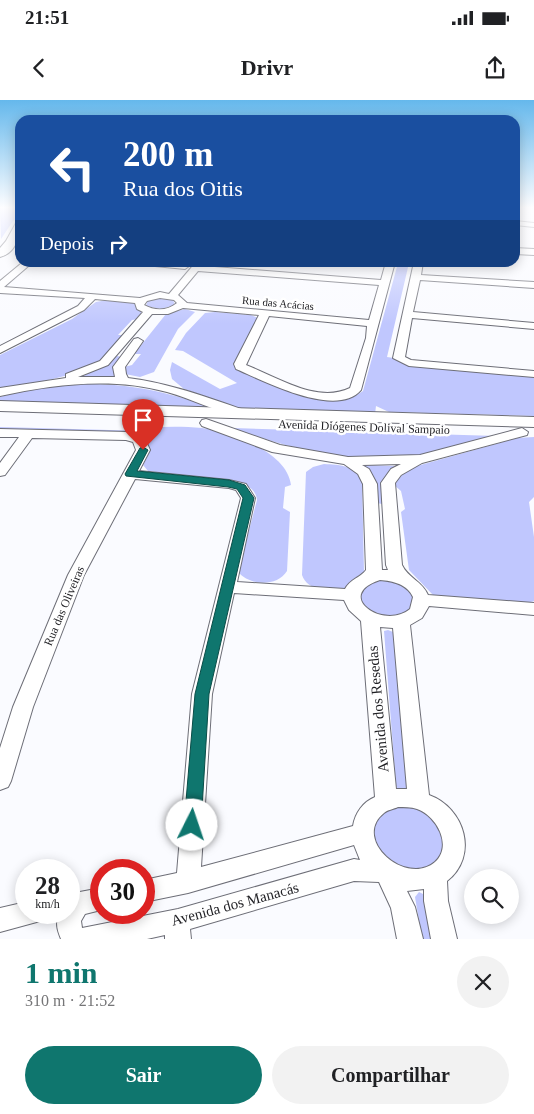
<!DOCTYPE html>
<html lang="pt">
<head>
<meta charset="utf-8">
<style>
  :root { --surface:#fff; --page:#f2f2f2; --text:#202124; --muted:#757577; --accent:#0f766e }
  body { margin:0; font-family:"Times New Roman",serif; background:var(--page); color:var(--text); height:100vh; display:flex; flex-direction:column; font-size:19px; white-space:nowrap }
  * { box-sizing:border-box; margin:0 }
  p { font-size:16px; color:var(--muted) }
  .icon { flex:none; width:28px; height:28px; fill:none; stroke:currentColor; stroke-width:2; stroke-linecap:round; stroke-linejoin:round }
  .map { position:relative; height:839px; overflow:hidden }
  .sheet { display:flex; flex-direction:column; background:var(--surface); flex:1 }
  .sheet>* { flex:none }
  .guide { position:absolute; left:15px; top:15px; width:505px; height:152px; border-radius:15px; box-shadow:0 2px 12px #0003; background:#1a4fa0; color:#fff; overflow:hidden }
  .fabs { position:absolute; left:464px; top:769px; display:grid; gap:10px }
  .fabs a { display:grid; place-items:center; width:55px; height:55px; border-radius:50%; background:var(--surface); box-shadow:0 2px 12px #0003; font-size:25px }
  .speed { position:absolute; left:15px; top:759px; display:flex; gap:10px; font-size:25px; font-weight:700; text-align:center }
  .speed>* { display:grid; place-content:center; width:65px; height:65px; border-radius:50%; background:var(--surface); box-shadow:0 2px 12px #0003; line-height:1 }
  .speed small { font-size:12px; font-weight:400 }
  .speed .limit { border:8px solid #d22; background:#fff; color:#111 }
  .pin { position:absolute; display:grid; place-items:center; width:42px; height:42px; color:#fff; margin:-51px -21px; border-radius:50% 50% 50% 0; rotate:-45deg; box-shadow:0 0 5px #0007 }
  .pin .icon { rotate:45deg }
  .me { position:absolute; width:55px; margin:-28px; rotate:4deg; stroke-linejoin:round; filter:drop-shadow(0 0 4px #0008) }
  .turn { display:flex; align-items:center; gap:18px; height:105px; padding:0 25px; font-size:22px }
  .turn .icon { width:65px; height:65px; stroke-width:2.5 }
  .turn b { display:block; font-size:35px; line-height:42px }
  .then { display:flex; align-items:center; height:48px; padding:0 25px; background:#0003; gap:10px; font-size:19px }
  .round { display:grid; place-items:center; flex:none; width:52px; height:52px; border-radius:26px; background:var(--page) }
  .head { display:flex; align-items:center; justify-content:space-between; height:85px; padding:0 25px }
  h1 { font-size:30px; font-weight:800; line-height:38px; color:var(--accent) }
  .cta { display:flex; gap:10px; margin-top:auto; padding:10px 25px }
  .cta a { flex:1; height:58px; border-radius:30px; background:var(--accent); color:#fff; font-size:20px; font-weight:800; line-height:58px; text-align:center }
  .cta a+a { background:var(--page); color:var(--text) }
  .status { display:flex; justify-content:space-between; align-items:center; height:35px; padding:0 25px; background:var(--surface); direction:ltr }
  .status svg { height:14px; fill:currentColor }
  header { display:flex; justify-content:space-between; align-items:center; height:65px; padding:0 25px; background:var(--surface); font-size:22px; font-weight:800 }
  .map>svg:first-child { display:block }
  .green { fill:#c0c7fe }
  .lines { fill:none; stroke-linecap:round; stroke-linejoin:round }
  .street-casing { stroke:#6d6e77; stroke-width:2 }
  .secondary-casing { stroke:#6d6e77; stroke-width:2 }
  .street { fill:#fff; fill-rule:evenodd }
  .secondary { fill:#fff; fill-rule:evenodd }
  .route { fill:#0f766e; stroke:#0a4d48 }
  .labels { text-anchor:middle; dominant-baseline:central; stroke-width:5; stroke-linejoin:round; paint-order:stroke }
  .far-street-label { font-size:11px; fill:#1f1f23; stroke:#fff }
  .street-label { font-size:12px; fill:#1f1f23; stroke:#fff }
  .near-street-label { font-size:15px; fill:#1f1f23; stroke:#fff }
</style>
</head>
<body>
<div class="status"><b>21:51</b><svg viewBox="0 0 49 12"><path d="M0 12V9h3v3zM5 12V6h3v6zM10 12V3h3v9zM15 12V0h3v12zM26 1h20v11H26zM47 4h2v5h-2z"/></svg></div>
<header><svg class="icon" aria-label="back" viewBox="0 0 24 24"><path d="M15 5l-7 7 7 7"/></svg>Drivr<svg class="icon" aria-label="share" viewBox="0 0 24 24"><path d="M12 15V3M7 8l5-5 5 5M5 13v7h14v-7"/></svg></header>
<div class="map">
<svg width="534" height="839" viewBox="0 0 534 839">
  <rect width="100%" height="100%" fill="#fafbff"/>
  <!-- green -->
  <g class="green">
    <path d="M0,107H20V116L13,121L1,139Z"/>
    <path d="M398,163H409L387,257L394,258L408,265L534,277V316L389,312L376,306L375,314L245,310L184,289L172,279L170,270L172,262L220,289L237,283L183,251L175,250L186,233L205,213L215,212L251,215L258,218L240,271C274,284 329,316 363,291Z"/>
    <path d="M161,198L173,200L175,205L161,209L146,206L148,200Z"/>
    <path d="M107,200L136,203L137,208L142,211L138,219L132,220L118,235H123C116,243 109,254 100,261C76,278 29,283 0,290V255L72,219L96,202Z"/>
    <path d="M185,209L195,212L178,229L154,272L140,277L125,274L124,267L132,265L141,254H134L166,214Z"/>
    <path d="M117,256L122,257L113,267L116,277L79,278L109,263Z"/>
    <path d="M82,284C132,283 171,293 217,309L0,303V297C27,289 54,286 82,284Z"/>
    <path d="M0,327L146,331L148,327C165,327 184,326 202,328C231,333 287,351 291,385L285,387L283,408L290,412L287,471C277,487 250,486 238,472L257,400C256,391 250,387 242,383L148,371L143,365L149,350L145,341L0,331Z"/>
    <path d="M233,328L497,336C479,341 460,348 442,352C368,366 303,354 233,328Z"/>
    <path d="M534,337V397L529,402L534,437V501L525,504L433,495L409,470L401,412L405,409L401,391L394,385C399,376 407,370 417,366L517,338Z"/>
    <path d="M324,364C340,365 353,365 362,379L364,472L351,481L344,491C329,490 308,492 302,475L306,372L313,367Z"/>
    <path d="M363,365L397,366L391,370L382,404L377,403L369,371Z"/>
    <path d="M379,480C396,480 407,485 415,499L411,510C389,521 381,516 361,505V489Z"/>
    <path d="M388,530L393,532L409,686L405,690L398,689L396,686L384,531Z"/>
    <path d="M398,706L418,708L435,719L444,736L442,754L437,762L419,770L398,768L375,747L372,729L381,713Z"/>
    <path d="M419,792L425,795L435,839H422L415,797Z"/>
  </g>
  <g class="lines">
    <defs>
      <g id="street">
        <path d="M515,121L534,123V127L515,125Z"/>
        <path d="M515,148L534,149V155L515,154Z"/>
        <path d="M23,162H33L4,187L140,198L160,192L169,194L196,162H205L202,166L381,180L386,162H395L361,290C336,319 264,281 236,269L234,264L259,215L183,208L168,214H152L108,265L78,277H115L113,267L134,239L138,238L143,241L125,267L126,274L128,278C169,283 206,297 244,310L246,313L240,317C215,311 192,299 167,292C113,277 55,284 0,296V288L66,278V274L100,261L143,212L137,209L135,203L95,199L84,210L0,253V246L78,206L85,198L0,193V181ZM198,171L379,185L369,220L187,203L178,195ZM160,198L174,200L177,203C167,211 155,211 144,205L147,201ZM269,216L367,226L366,238L350,288C317,304 277,277 246,265Z"/>
        <path d="M141,162H177L189,166L185,169L145,165Z"/>
        <path d="M414,162H423L421,175L534,182V188L420,180L413,212L534,223V229L412,218L405,257L411,260L534,271V277L409,266L393,258Z"/>
        <path d="M206,319L280,345L348,357L420,355L522,328L528,332L527,335L422,363L401,375L395,383L402,465C408,478 422,481 428,495L534,503V515L429,506L422,518L410,525L429,695C465,708 479,756 447,781L448,801L457,839H431L424,801V789L407,791L415,807L423,839H397L391,808L379,782L354,781L190,829L191,839H165V835L147,839H61C57,829 55,823 60,812H69V794L101,788V810L85,814L81,821L82,828L178,809L354,759L360,760L354,745L188,793L144,802V780L177,773L192,594L241,398L236,390L229,388L135,379L84,475L33,607L11,681L8,687L0,690V648L13,607L68,475L136,350L133,342L126,340L32,338L5,375L0,376V363L19,337H0V329L128,332L144,337L150,350L139,371L229,380L246,384L255,398L237,482L345,489C350,479 360,478 366,470L363,384L358,374L344,364L272,352L202,326L200,323L202,320ZM401,364L391,369L381,383L386,465L388,470H382L377,384L369,369L362,365ZM380,480C393,481 407,484 413,497L410,509C383,531 333,495 380,480ZM234,493L344,500L349,510L361,521L375,697C363,702 355,713 353,726L201,767L212,594ZM380,527L393,528L407,689H396ZM398,707C404,707 411,707 417,709C437,716 453,746 435,762C406,787 351,739 384,713C387,710 394,709 398,707Z"/>
        <path d="M26,802V812H47L44,820L0,832V808Z"/>
      </g>
      <g id="secondary">
        <path d="M20,122C20,136 16,153 0,157V148L6,141L16,123Z"/>
        <path d="M0,301L534,317V327L0,311Z"/>
      </g>
    </defs>
    <!-- street casing -->
    <use href="#street" class="street-casing"/>
    <!-- secondary casing -->
    <use href="#secondary" class="secondary-casing"/>
    <!-- street -->
    <use href="#street" class="street"/>
    <!-- secondary -->
    <use href="#secondary" class="secondary"/>
  </g>
  <!-- sky -->
  <linearGradient id="sky" x2="0" y2="1"><stop stop-color="#65b8ec"/><stop offset="0.48" stop-color="#fdfdff"/><stop offset="1" stop-color="#fdfdff" stop-opacity="0"/></linearGradient>
  <rect width="534" height="224" fill="url(#sky)"/>
  <!-- route -->
  <path class="route" d="M143,347L148,350L137,371L229,380L245,385L254,398L209,594L201,725L198,731L192,733L186,731L184,725L195,594L243,398L237,389L228,387L126,376L125,374L140,348Z"/>
  <g class="labels">
    <!-- far-street labels -->
    <g class="far-street-label">
      <text transform="translate(278 203) rotate(5)">Rua das Acácias</text>
    </g>
    <!-- street labels -->
    <g class="street-label">
      <text transform="translate(364 327) rotate(2)">Avenida Diógenes Dolival Sampaio</text>
      <text transform="translate(64 506) rotate(-67)">Rua das Oliveiras</text>
    </g>
    <!-- near-street labels -->
    <g class="near-street-label">
      <text transform="translate(378 609) rotate(-95)">Avenida dos Resedas</text>
      <text transform="translate(235 804) rotate(-15)">Avenida dos Manacás</text>
    </g>
  </g>
</svg>
<div class="fabs">
<a><svg class="icon" aria-label="search" viewBox="0 0 24 24"><circle cx="10" cy="10" r="6"/><path d="M15 15l6 6"/></svg></a>
</div>
<div class="speed"><div>28<small>km/h</small></div><div class="limit">30</div></div>
<div class="pin" style="left:143px;top:350px;background:#d93025"><svg class="icon" aria-label="arrive" viewBox="0 0 24 24"><path d="M6 21V4h12l-3 4 3 4H6"/></svg></div>
<svg class="me" style="left:192px;top:725px" viewBox="-20 -20 40 40"><circle r="19" fill="#fff"/><path d="M0-13L10 11 0 6-10 11z" fill="#0f766e"/></svg>
<div class="guide">
<div class="turn"><svg class="icon" aria-label="left" viewBox="0 0 24 24"><path d="M17 20v-9H6M10 6l-5 5 5 5"/></svg><div><b>200 m</b>Rua dos Oitis</div></div>
<div class="then">Depois<svg class="icon" aria-label="right" viewBox="0 0 24 24"><path d="M7 20v-9h11M14 6l5 5-5 5"/></svg></div>
</div>
</div>
<section class="sheet">
<div class="head"><div><h1>1 min</h1><p>310 m · 21:52</p></div><a class="round"><svg class="icon" aria-label="close" viewBox="0 0 24 24"><path d="M6 6l12 12M18 6L6 18"/></svg></a></div>
<div class="cta"><a>Sair</a><a>Compartilhar</a></div>
</section>
</body>
</html>
